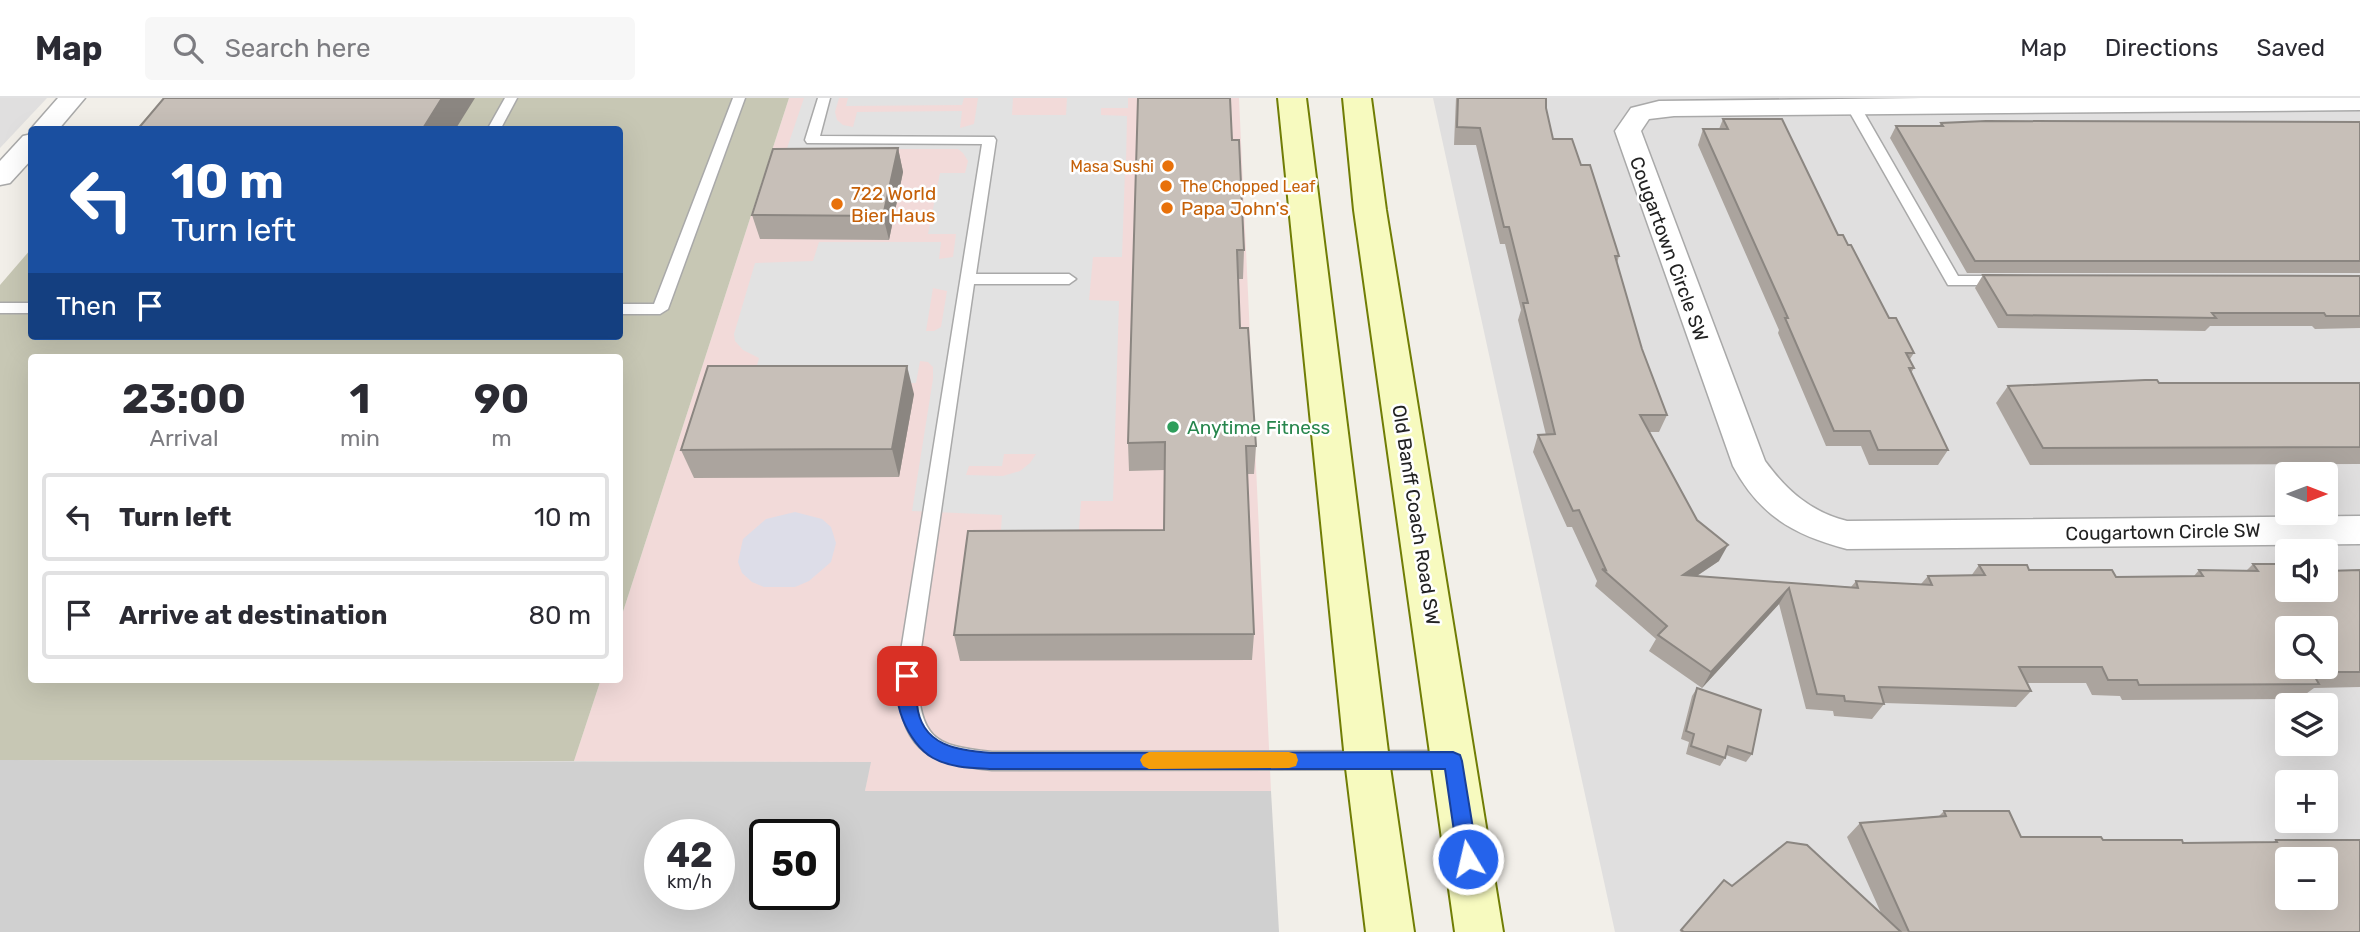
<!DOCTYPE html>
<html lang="en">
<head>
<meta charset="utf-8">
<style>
  :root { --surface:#fff; --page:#f7f7f7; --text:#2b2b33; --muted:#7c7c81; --line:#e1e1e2 }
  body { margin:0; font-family:Rubik,sans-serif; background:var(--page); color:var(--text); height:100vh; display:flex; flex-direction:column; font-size:26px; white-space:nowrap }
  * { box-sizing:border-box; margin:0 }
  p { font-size:23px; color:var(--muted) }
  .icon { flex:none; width:38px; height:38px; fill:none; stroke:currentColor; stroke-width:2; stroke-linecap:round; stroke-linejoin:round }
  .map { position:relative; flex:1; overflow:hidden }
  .sheet { position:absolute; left:28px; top:256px; width:595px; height:329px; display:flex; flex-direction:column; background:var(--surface); border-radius:7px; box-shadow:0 7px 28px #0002 }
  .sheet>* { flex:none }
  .guide { position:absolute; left:28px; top:28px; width:595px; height:214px; border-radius:7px; box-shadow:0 7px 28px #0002; background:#1a4fa0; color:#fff; overflow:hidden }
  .needle { width:46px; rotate:90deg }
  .buttons { position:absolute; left:2275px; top:364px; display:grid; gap:14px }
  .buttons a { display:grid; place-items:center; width:63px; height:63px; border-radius:7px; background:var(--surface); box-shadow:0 7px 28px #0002; font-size:35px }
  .speed { position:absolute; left:644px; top:721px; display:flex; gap:14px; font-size:35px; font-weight:700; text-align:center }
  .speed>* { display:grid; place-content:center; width:91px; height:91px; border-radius:50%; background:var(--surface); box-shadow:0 7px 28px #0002; line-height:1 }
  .speed small { font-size:18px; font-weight:400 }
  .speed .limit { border:4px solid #111; border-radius:10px; background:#fff; color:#111 }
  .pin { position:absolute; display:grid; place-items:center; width:60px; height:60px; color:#fff; margin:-30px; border-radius:14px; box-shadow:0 4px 10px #0006 }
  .me { position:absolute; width:77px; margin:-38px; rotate:351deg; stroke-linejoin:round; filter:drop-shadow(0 0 5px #0008) }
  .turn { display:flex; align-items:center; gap:24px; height:147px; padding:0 28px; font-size:32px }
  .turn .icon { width:91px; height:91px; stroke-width:2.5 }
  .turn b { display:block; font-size:49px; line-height:60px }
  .then { display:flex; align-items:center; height:66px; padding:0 28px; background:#0003; gap:14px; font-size:26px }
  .eta { display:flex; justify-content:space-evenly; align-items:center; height:119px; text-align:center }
  .eta b { font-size:42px; font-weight:700; line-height:49px }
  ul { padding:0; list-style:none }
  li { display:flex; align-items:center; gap:21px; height:88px; margin:0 14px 10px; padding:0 14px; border:4px solid var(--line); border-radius:7px }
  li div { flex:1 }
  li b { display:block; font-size:26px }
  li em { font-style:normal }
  header { display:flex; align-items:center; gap:42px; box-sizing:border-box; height:98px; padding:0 35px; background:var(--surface); border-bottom:2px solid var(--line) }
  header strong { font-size:33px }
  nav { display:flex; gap:38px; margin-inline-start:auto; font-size:24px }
  .search { width:490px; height:63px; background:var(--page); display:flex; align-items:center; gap:18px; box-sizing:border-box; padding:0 24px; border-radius:7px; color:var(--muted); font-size:26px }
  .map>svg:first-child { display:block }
  .residential { fill:#e0dfdf; fill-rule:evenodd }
  .commercial { fill:#f2dad9 }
  .religious { fill:#d0d0d0; fill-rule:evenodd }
  .construction { fill:#c7c7b4 }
  .parking { fill:#e2e2e2; fill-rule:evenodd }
  .plaza { fill:#dddde8 }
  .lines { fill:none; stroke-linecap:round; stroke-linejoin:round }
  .service-casing { stroke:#a9a9a9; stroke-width:3 }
  .minor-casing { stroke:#a9a9a9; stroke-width:3 }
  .secondary-casing { stroke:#707d05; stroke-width:4 }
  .service { fill:#fff; fill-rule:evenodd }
  .minor { fill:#fff; fill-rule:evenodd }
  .secondary { fill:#f7fabf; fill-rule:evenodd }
  .wall { fill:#aba49e }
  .shaded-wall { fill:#8b8681 }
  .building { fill:#c7bfb8; stroke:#8b8681; stroke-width:2; fill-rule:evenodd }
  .route { fill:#2563eb; stroke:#184099; stroke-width:2 }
  .slow { fill:#f59e0b }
  .food-dot { fill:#e8710a; stroke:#fff; stroke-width:2.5 }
  .leisure-dot { fill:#2e9e5b; stroke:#fff; stroke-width:2.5 }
  .labels { text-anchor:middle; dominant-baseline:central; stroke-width:5; stroke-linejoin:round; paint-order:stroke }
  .far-food-label { font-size:16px; fill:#c56008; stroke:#fff; text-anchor:end }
  .food-label { font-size:19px; fill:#c56008; stroke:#fff; text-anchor:start }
  .street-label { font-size:19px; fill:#222; stroke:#fff }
  .leisure-label { font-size:19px; fill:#27864d; stroke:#fff; text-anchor:start }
</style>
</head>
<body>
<header>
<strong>Map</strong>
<div class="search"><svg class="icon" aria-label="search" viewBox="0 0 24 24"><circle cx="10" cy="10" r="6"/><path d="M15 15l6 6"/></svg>Search here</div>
<nav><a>Map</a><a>Directions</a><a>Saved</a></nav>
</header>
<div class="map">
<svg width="2360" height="834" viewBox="0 0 2360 834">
  <rect width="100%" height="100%" fill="#f2efe9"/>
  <!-- residential -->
  <g class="residential">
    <path d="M0,0H47L0,50Z"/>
    <path d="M1433,0H2360V834H1615ZM2287,376H2326V415H2287ZM2287,453H2326V492H2287ZM2287,530H2326V569H2287ZM2287,607H2326V646H2287ZM2287,684H2326V723H2287ZM2287,761H2326V800H2287Z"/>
  </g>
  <!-- commercial -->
  <path class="commercial" d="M789,0H1239L1271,693H865L870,664L574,663L601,581H620V523Z"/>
  <!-- religious -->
  <path class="religious" d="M0,662L871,664L865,693H1271L1279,834H0ZM660,737H719V796H660ZM765,737H824V796H765Z"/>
  <!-- construction -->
  <path class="construction" d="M164,0H789L620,523V259H32V581H601L574,663L0,662V187L31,151L32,238H620V32L136,31Z"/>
  <!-- parking -->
  <g class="parking">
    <path d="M804,0H839L835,14L837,22L843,27L853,29L857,14L962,13L960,30L974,26L978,0H1013L1012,17H1066L1067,0H1128V10H1101V17L1127,18L1126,65L1098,64L1097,67L1098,71L1125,72L1122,159H1093L1089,202L1119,203L1113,403H1081L1078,445L1000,446L1002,417L912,413L933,281V269L928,264L920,263L916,285L752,286L759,260L743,252L735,243L734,236L755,165L813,163L819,144H941L939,161L953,159L956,136H928L940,75H965L968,63L963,55L958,51H858L781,68ZM933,190L947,193L941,229L934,233H926ZM1004,356H1036L1030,365L1020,373L1003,378L966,377L969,368H1002Z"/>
    <path d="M848,0H964L962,7L846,8Z"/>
  </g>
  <!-- plaza -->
  <path class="plaza" d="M795,414L822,421L831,429L836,445L831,464L809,483L795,489H764L752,484L742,475L738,464L743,441L766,421Z"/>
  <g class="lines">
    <defs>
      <g id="service">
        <path d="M505,0H517L500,32H487Z"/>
        <path d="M733,0H745L668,211L660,216H620V206H654Z"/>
        <path d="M818,0H830L820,38L994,39L996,42L976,176H1069L1076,181L1069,186H974L917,578C921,640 932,648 992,654L1452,653L1459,656L1462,662L1459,668L1452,671L992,672C922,665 901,650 897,578L982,46L807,45L805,42Z"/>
        <path d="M1852,2L1859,6L1958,178H2001L2006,179L2008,183L2006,187H1948L1845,6Z"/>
        <rect x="0" y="205" width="32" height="10"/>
      </g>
      <g id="minor">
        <path d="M58,0H85L58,32H32V35L30,32Z"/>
        <path d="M1923,0H2360V12L1674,18L1649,21L1641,33L1765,363C1787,393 1811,414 1847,423L2360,418V446L1847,451C1794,437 1760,418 1733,368L1615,33L1631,10L1659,3Z"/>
        <path d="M32,36V61L10,85L0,87V63L23,38Z"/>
      </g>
      <g id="secondary">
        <path d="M1278,0H1306L1389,662L1414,834H1366L1345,662Z"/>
        <path d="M1343,0H1371L1386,112L1503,834H1455L1354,112Z"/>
      </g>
    </defs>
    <!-- service casing -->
    <use href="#service" class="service-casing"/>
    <!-- minor casing -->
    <use href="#minor" class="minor-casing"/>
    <!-- secondary casing -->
    <use href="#secondary" class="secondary-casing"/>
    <!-- service -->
    <use href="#service" class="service"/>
    <!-- minor -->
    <use href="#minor" class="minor"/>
    <!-- secondary -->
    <use href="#secondary" class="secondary"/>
  </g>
  <!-- wall -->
  <g class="wall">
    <path d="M1456,0H1546V10L1553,41L1581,67L1619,158L1617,165L1642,251L1667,317L1659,334H1649L1719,463L1697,478L1851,489L1856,483L1921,486L1928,478H1971L1979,467L2116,479L2194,478L2199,472L2246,473L2253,466L2287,492L2360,472V589L2314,590L2299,601L2122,602L2120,598L2092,597L2086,585H2026L2031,593L2016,609L1884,605V606L1872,621L1834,618L1833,613L1806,611L1779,506L1702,590L1649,553L1656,541L1595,488L1597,483L1572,429H1567L1533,354L1538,337H1546L1518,222L1521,212L1505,146H1500L1476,47H1454Z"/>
    <path d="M1723,21L1838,137L1889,220L1914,255L1910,261L1914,270L1911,275L1948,352L1938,367H1869L1861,348H1826L1778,235L1779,232L1698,47L1703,31H1719Z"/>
    <path d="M2360,24V175H1967L1890,40L1896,28H1939L1941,25Z"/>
    <path d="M1232,42L1244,152L1243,181H1238L1240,230L1256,348L1254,376H1247L1254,536L1252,562L960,563L954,537L1164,432L1165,372L1129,373L1128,345Z"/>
    <path d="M898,50L903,74L889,142L760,141L752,117Z"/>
    <path d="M1983,177L2360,178V230L2315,231L2312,228H2210L2205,233L1998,230L1975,190Z"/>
    <path d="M2159,285H2360V366L2030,367L1996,305L2008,288Z"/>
    <path d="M914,296L899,379L694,380L681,352Z"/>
    <path d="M1697,590L1752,656L1746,664L1726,657L1725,660L1720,668L1686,656L1689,644L1681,641L1692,598Z"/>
    <path d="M1944,713L2021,739L2183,745L2273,744L2276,742L2360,834H1680L1724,782L1732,788L1881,815L1847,739L1860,725L1939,718Z"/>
  </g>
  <!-- shaded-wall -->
  <g class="shaded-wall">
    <path d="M442,0H475L455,32H422Z"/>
    <path d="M898,50L903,74L889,142L883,118Z"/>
    <path d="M907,268L914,296L899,379L892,351Z"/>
    <path d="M1728,447L1719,463L1674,493L1683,477Z"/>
    <path d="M1789,490L1779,506L1702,590L1711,574Z"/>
  </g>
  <!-- building -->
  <g class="building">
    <path d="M164,0H442L422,32H137Z"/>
    <path d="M1138,0H1230L1232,42H1239L1244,152H1237L1240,230H1248L1256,348H1246L1254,536L954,537L968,433L1164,432L1165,344L1128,345Z"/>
    <path d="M1458,0H1546V10L1553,41H1572L1581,67H1590L1619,158H1615L1642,251L1667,317H1640L1697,422L1728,447L1683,477L1858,490L1856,483L1932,487L1928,478L1985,477L1979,467H2027L2029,472H2112L2116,479L2203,478L2199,472L2258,473L2253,466H2287V492H2326V473L2360,472V574H2312L2319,586L2139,587L2137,582H2108L2102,569H2019L2031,593L1879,589L1884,606L1845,603L1844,598L1817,596L1789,490L1711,574L1658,537L1667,528L1602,471L1606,472L1579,412L1573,413L1538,337L1555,336L1523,205H1528L1509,129H1504L1480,30L1457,29ZM2287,530H2326V569H2287Z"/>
    <path d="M1723,21H1782L1838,137H1843L1848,147H1851L1889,220H1896L1914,255H1906L1914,270H1909L1948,352H1878L1870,333H1834L1785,220H1788L1703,31H1728Z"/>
    <path d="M1986,23L2360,24V163H1975L1896,28H1943L1941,25Z"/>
    <path d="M898,50L883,118L752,117L773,51Z"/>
    <path d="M1983,177L2360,178V218H2326L2324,215H2212L2216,220L2007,217Z"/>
    <path d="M708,268H907L892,351L681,352Z"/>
    <path d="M2145,282H2157L2159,285H2360V349L2043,350L2008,288Z"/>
    <path d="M1697,590L1761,612L1752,656L1728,648L1725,660L1691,648L1694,636L1686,633Z"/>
    <path d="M1944,713H2009L2021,739H2101L2103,742H2182L2183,745L2277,744L2276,742H2360V834H1909L1860,725L1946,718ZM2287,761H2326V800H2287Z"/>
    <path d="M1787,744L1807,747L1901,834H1684L1681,832L1724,782L1732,788Z"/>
  </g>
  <!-- route -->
  <path class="route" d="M907,571L914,573C919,583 915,595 917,606C921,649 959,652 992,655L1453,654L1460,657L1462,663L1478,761L1475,767L1468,770L1461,767L1458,761L1445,671H992C973,670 951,670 933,660C908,646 888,600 901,573Z"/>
  <!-- slow -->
  <path class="slow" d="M1149,654H1289L1296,656L1298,662L1296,668L1289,670L1149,671L1143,668L1140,662L1143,657Z"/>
  <!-- markers -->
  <g class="food-dot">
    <circle cx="1168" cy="68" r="7"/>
    <circle cx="1166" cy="88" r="7"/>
    <circle cx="837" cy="106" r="7"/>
    <circle cx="1167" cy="110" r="7"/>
  </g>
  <circle class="leisure-dot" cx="1173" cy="329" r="7"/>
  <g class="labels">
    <!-- far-food labels -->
    <g class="far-food-label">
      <text x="1154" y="68">Masa Sushi</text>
      <text x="1180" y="88" text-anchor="start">The Chopped Leaf</text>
    </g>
    <!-- food labels -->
    <g class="food-label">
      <text x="851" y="95">722 World<tspan x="851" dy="22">Bier Haus</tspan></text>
      <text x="1181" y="110">Papa John's</text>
    </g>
    <!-- street labels -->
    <g class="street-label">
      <text transform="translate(1669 151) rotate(70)">Cougartown Circle SW</text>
      <text transform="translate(1416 417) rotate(81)">Old Banff Coach Road SW</text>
      <text transform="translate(2163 434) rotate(-1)">Cougartown Circle SW</text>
    </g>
    <!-- leisure labels -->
    <g class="leisure-label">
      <text x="1187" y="329">Anytime Fitness</text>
    </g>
  </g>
</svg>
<div class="buttons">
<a><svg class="needle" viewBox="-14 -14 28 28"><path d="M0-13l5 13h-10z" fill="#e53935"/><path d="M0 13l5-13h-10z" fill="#7c7c81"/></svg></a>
<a><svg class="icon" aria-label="sound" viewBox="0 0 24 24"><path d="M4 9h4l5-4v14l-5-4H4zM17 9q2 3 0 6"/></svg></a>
<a><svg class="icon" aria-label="search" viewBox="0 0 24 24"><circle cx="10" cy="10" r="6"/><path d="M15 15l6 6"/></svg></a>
<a><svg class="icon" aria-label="layers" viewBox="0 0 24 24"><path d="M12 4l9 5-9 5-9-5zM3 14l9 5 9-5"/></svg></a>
<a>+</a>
<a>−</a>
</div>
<div class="speed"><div>42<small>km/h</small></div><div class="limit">50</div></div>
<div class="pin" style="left:907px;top:578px;background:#d93025"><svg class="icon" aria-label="arrive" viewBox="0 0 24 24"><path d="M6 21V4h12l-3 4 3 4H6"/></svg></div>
<svg class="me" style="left:1468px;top:761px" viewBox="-20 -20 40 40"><circle r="17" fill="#2563eb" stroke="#fff" stroke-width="3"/><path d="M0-11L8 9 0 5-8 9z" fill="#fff"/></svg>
<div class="guide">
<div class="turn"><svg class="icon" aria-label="left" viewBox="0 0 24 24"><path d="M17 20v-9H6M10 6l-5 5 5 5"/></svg><div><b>10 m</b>Turn left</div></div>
<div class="then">Then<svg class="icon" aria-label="arrive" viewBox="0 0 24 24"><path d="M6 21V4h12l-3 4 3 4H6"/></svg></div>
</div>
<section class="sheet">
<div class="eta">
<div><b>23:00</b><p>Arrival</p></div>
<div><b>1</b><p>min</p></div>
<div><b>90</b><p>m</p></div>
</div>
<ul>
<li><svg class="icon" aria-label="left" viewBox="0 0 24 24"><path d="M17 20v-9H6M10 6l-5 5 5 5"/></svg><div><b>Turn left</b></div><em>10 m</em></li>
<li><svg class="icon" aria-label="arrive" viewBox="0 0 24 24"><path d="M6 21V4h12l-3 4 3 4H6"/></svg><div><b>Arrive at destination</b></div><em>80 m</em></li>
</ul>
</section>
</div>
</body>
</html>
